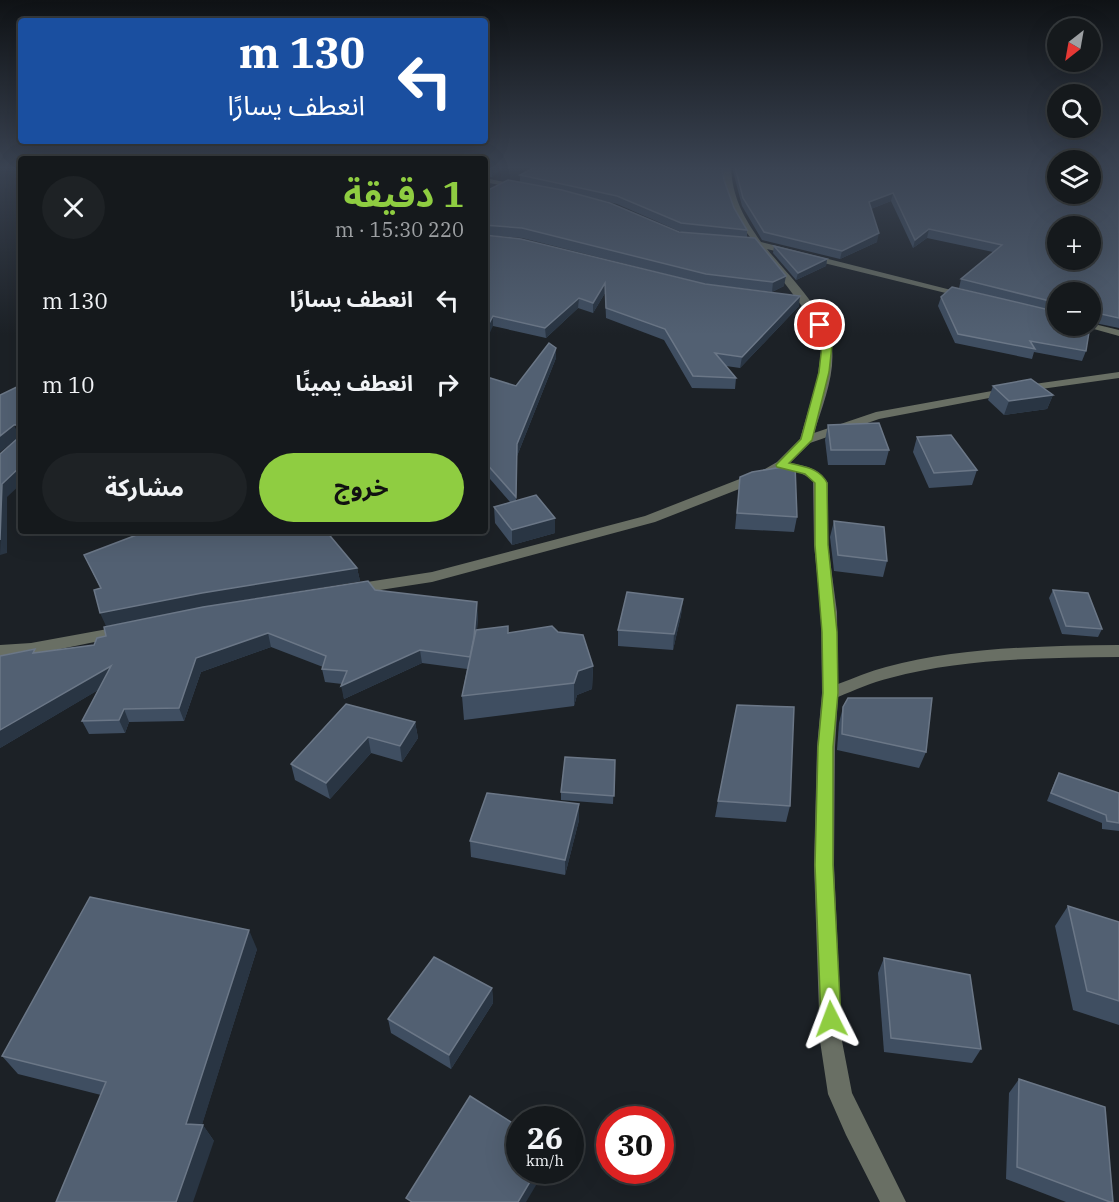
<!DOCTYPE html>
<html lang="ar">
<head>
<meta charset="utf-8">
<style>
  :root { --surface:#15191c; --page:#1e2225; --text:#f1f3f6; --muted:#9da0a3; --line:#34383b; --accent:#8fcd41 }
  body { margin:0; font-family:"IBM Plex Serif","Noto Sans Arabic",serif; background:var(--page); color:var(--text); direction:rtl; height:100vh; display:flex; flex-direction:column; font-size:22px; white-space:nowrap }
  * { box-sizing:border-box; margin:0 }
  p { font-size:20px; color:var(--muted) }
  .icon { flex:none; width:33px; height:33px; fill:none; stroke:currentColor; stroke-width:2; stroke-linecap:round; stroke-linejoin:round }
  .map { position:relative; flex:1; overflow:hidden; direction:ltr }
  .drawer { position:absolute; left:18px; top:156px; width:470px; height:378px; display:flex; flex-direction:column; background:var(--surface); border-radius:6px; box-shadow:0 6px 24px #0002,0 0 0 2px var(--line); direction:rtl }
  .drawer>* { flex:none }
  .guide { position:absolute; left:18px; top:18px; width:470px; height:126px; border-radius:6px; box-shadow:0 6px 24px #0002,0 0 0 2px var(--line); direction:rtl; background:#1a4fa0; color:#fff; overflow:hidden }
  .needle { width:39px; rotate:211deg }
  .controls { position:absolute; left:1047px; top:18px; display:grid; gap:12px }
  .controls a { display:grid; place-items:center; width:54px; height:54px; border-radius:50%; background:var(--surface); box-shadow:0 6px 24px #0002,0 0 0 2px var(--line); font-size:30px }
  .speed { position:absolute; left:506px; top:1106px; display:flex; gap:12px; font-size:30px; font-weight:700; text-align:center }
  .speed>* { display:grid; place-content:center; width:78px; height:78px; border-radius:50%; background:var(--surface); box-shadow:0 6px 24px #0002,0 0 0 2px var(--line); line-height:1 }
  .speed small { font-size:15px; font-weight:400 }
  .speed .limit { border:9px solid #d22; background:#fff; color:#111 }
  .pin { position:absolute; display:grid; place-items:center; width:51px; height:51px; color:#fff; margin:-26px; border:3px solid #fff; border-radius:50%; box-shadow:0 2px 6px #0007 }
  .me { position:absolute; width:66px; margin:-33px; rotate:357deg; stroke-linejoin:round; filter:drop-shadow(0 0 4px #0008) }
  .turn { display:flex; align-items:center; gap:21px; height:126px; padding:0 24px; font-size:27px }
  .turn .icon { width:78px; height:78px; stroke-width:2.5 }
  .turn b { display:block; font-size:42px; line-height:51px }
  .round { display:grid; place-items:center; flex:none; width:63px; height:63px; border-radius:32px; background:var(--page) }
  .headline { display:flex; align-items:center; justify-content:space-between; height:102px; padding:0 24px }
  h1 { font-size:36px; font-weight:700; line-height:45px; color:var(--accent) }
  .button { display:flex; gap:12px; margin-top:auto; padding:12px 24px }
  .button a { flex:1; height:69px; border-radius:36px; background:var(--accent); color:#111; font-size:24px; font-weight:700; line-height:69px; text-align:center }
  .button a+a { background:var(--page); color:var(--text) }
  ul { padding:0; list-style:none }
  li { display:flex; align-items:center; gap:18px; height:84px; padding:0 24px }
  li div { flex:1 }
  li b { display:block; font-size:22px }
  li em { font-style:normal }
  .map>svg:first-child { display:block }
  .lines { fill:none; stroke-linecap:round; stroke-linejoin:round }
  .minor { fill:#696f64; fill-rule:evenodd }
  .wall { fill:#3f4e61; fill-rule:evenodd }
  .shaded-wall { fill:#293543 }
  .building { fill:#526072; stroke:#6b7787; stroke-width:1.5; fill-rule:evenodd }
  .route { fill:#8fcd41; stroke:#5d852a; stroke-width:1.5 }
</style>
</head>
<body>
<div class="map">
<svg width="1119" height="1202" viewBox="0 0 1119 1202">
  <rect width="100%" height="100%" fill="#1c2126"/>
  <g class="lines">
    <!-- minor -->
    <g class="minor">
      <path d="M723,167H731C732,197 744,218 761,242L971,295L966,298L767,249C787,274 830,315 832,348C835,376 822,407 814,433L876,412L1020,386L1119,372V378L1020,392L879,419L810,443L790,463C806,466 819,468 828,483V545L837,612L838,684C854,678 870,671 886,667C960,647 1042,646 1119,645V657C1043,658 964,658 890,678C872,682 855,690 838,697L835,747L834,865L842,1041L852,1093L906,1202H880L846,1135L828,1094L820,1041L814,865L817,747L822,693L821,612L814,545L813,480L799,472L783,469L775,475L655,522L432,582L354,594L347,589L354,584L432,572L645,516L765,469L777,462L800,439L817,380L822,346L819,335L804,309L735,217L725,190Z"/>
      <path d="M484,178L521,185L525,187L521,189L484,182Z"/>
      <path d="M1090,323L1119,330V336L1083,326H1090Z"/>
      <path d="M124,626L129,627L132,631L129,635L31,655L0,657V645L31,643Z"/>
    </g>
  </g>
  <!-- wall -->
  <g class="wall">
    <path d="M484,167H503L492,177L484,176Z"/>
    <path d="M732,167H1119V328L1090,322V292H1058V326L1086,351L1082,361L1034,352L1032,359L955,343L938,306L941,297L1042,309L959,288L961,279L993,252L927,238L913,248L891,201L871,209L877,242L840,259L762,240L742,206Z"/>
    <path d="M520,175L724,180L734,208L747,230V238L784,286L772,292L705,284L522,238L484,235V192L520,182ZM597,199L617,204L681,232H679Z"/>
    <path d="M484,235L705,284L799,306L740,368L726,366L736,378L735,389L692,388L664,340L606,318L605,293L593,313L578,308L546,338L493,326Z"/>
    <path d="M774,246L827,259L826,266L796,280L773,253Z"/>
    <path d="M556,348V358L517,456L516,500L555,518V533L512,545L495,523L494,507L510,502L484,472V376L516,386Z"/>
    <path d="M993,386L1053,395L1047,409L1004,415L988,400Z"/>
    <path d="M828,425L889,450L885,465H828L825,440Z"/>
    <path d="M917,437L977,470L972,485L929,488L913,452Z"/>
    <path d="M740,477L797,517L794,532L735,529Z"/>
    <path d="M834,521L887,561L883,577L834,571L830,537Z"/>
    <path d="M84,555L357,568L360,581L207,606L106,626L100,588Z"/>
    <path d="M375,590L478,615L477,630L508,633L593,666L592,689L577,695L574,706L464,720L462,696L467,669L422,663L344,699L342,684L325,682L322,669L323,667L271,647L201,672L184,721L129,722L125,733L89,734L82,721L98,690L0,748L36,653L94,645Z"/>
    <path d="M1053,590L1102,629L1098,637L1062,634L1049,598Z"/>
    <path d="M683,599L681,615L673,650L618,646V630Z"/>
    <path d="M346,704L415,722L418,738L402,762L371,753L330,799L295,780L291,764Z"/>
    <path d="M843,707L926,752L919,768L837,750L839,723Z"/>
    <path d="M615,760L613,804L561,800V792Z"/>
    <path d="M1059,773L1119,793V831L1102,829V823L1047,801L1055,781Z"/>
    <path d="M718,801L790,806L786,822L715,817Z"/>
    <path d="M579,804V820L565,875L471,857L470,841Z"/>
    <path d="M1068,906L1119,922V1025L1073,1010L1055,926Z"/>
    <path d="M257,949L202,1124L214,1141L101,1095L18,1074L2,1056Z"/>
    <path d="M884,958L981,1049L972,1063L884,1052L878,973Z"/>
    <path d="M492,988L493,1003L451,1069L391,1033L388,1019Z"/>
    <path d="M1019,1079L1113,1202H1066L1006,1179L1009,1093Z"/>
  </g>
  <!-- shaded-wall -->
  <g class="shaded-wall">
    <path d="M493,167H503L492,177L491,168Z"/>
    <path d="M893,193L891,201L868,210L869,202Z"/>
    <path d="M929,229L927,238L913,248L915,240Z"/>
    <path d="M879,233L877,242L840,259L842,251Z"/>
    <path d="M827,259L826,266L796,280L798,273Z"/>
    <path d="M786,276L784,286L772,292L773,282Z"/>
    <path d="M605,283V293L593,313V303Z"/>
    <path d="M800,296L799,306L740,368L742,357Z"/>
    <path d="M579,298L578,308L546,338L545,328Z"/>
    <path d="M493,316V326L484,345V333Z"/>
    <path d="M556,348V358L517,456L516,509L517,444Z"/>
    <path d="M1053,395L1047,409L1004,415L1009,401Z"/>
    <path d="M14,425L20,437L0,452V436Z"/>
    <path d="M21,466V484L7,497V553L0,555L2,484Z"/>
    <path d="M555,518V533L512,545V530Z"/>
    <path d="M357,568L360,581L207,606L106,626L100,613L202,593Z"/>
    <path d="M683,599L681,615L673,650L674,634Z"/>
    <path d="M477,602L478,615L474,670L473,657Z"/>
    <path d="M268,633L271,647L201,672L184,721L179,708L196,658Z"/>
    <path d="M420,650L422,663L344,699L341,686Z"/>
    <path d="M111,666L117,679L0,748V730Z"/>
    <path d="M593,666L592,689L577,695L574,706V683L578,671Z"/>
    <path d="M124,709L129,722L125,733L119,720Z"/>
    <path d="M415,722L418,738L402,762L400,746Z"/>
    <path d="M368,737L371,753L330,799L326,783Z"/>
    <path d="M579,804V820L565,875V860Z"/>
    <path d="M249,930L257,949L197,1141L186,1124Z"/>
    <path d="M492,988L493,1003L451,1069L449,1055Z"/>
    <path d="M203,1125L214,1141L193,1202H176Z"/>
    <path d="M537,1170H545L526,1202H518Z"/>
  </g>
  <!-- building -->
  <g class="building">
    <path d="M535,167H722L724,180L734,208L747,230L681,223L617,196L520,175Z"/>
    <path d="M735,167H1058V194H1090V167H1119V318L1092,312L1090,313V292H1058V303L961,279L1002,245L929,229L915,240L893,193L869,202L879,233L842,251L764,232L743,198ZM1058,226H1090V260H1058Z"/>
    <path d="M508,180L562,190L610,203L679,232L755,238L786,276L773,282L706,274L522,228L484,225V192Z"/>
    <path d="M484,235L521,239L705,284L800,296L742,357L715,353L736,378L693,376L665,329L606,308L605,283L593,303L579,298L545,328L493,316L484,333Z"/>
    <path d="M774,246L827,259L798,273Z"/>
    <path d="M952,287L1058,312V326H1090L1086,351L1030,341L1035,349L958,334L941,297Z"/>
    <path d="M549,343L556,348L517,444L516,497L484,461V376L516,386Z"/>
    <path d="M1031,379L1053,395L1009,401L993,386Z"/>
    <path d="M21,385V466L2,484L0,540V454L17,439V425H14L0,436V395Z"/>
    <path d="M879,423L889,450H831L828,425Z"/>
    <path d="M951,435L977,470L934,473L917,437Z"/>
    <path d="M795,465L797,517L737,513L740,477L752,472Z"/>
    <path d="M536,495L555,518L512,530L494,507Z"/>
    <path d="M834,521L884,527L887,561L838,555Z"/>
    <path d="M147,531H326L357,568L202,593L100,613L94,590L101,588L84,555Z"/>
    <path d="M368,581L375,590L477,602L474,637L470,657L420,650L341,686L347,671L322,669L326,656L268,633L196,658L179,708L124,709L119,720L82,721L111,666L0,730V656L35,649L33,653L94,645L97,638L106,636L104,627L203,607Z"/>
    <path d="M1053,590L1088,593L1102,629L1066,626Z"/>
    <path d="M627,592L683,599L674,634L618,630Z"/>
    <path d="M508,626V633L552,626L558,632L583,635L593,666L578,671L574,683L462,696L476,630Z"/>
    <path d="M848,698H932L926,752L842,734L843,707Z"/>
    <path d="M346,704L415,722L400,746L368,737L326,783L291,764Z"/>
    <path d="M737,705L794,707L790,806L718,801Z"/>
    <path d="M565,757L615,760L614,796L561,792Z"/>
    <path d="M1059,773L1119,793V823L1107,821L1106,815L1051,793Z"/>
    <path d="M487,793L579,804L565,860L470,841Z"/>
    <path d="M90,897L249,930L186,1124L203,1125L176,1202H56L106,1082L2,1056Z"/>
    <path d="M1068,906L1119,922V1001L1087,991Z"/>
    <path d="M434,957L492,988L449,1055L388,1019Z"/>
    <path d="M884,958L970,975L981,1049L891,1038Z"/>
    <path d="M1019,1079L1105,1107L1113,1202H1110L1017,1167Z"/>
    <path d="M470,1096L519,1127V1170H537L518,1202H412L406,1198Z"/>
  </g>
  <!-- sky -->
  <linearGradient id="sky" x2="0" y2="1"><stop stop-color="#0f1215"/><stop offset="0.5" stop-color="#3a4352"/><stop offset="1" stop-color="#3a4352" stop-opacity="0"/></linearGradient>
  <rect width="1119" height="335" fill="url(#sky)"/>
  <!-- route -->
  <path class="route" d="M820,322L825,325L832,345L829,372L812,440L789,463C804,467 820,468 827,483L828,545L837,632L838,693L833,747V865L841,1019L838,1026L831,1029L823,1026L821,1019L815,865L818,747L823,693L822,632L815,545V483L805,474L777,467L776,465L801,439L819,372L822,345L815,325Z"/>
</svg>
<div class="controls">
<a><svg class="needle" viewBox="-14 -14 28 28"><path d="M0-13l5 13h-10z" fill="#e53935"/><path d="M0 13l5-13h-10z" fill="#9da0a3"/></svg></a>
<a><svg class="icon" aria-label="search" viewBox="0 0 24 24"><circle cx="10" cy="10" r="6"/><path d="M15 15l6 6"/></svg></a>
<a><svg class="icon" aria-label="layers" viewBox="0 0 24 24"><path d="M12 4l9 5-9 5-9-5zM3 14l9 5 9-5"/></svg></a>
<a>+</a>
<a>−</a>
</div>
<div class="speed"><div>26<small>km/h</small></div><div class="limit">30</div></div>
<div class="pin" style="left:820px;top:325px;background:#d93025"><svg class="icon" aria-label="arrive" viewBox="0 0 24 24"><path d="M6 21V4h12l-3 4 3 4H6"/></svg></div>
<svg class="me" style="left:831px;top:1019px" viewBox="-20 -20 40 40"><path d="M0-17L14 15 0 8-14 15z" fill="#8fcd41" stroke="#fff" stroke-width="4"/></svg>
<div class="guide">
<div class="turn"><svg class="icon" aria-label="left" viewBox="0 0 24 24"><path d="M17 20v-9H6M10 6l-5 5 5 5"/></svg><div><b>130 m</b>انعطف يسارًا</div></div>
</div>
<section class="drawer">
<div class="headline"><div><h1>1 دقيقة</h1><p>220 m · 15:30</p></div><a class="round"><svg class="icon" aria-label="close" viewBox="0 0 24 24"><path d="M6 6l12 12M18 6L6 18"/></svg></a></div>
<ul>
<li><svg class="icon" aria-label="left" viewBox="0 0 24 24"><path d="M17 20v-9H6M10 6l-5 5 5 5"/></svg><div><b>انعطف يسارًا</b></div><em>130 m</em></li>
<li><svg class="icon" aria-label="right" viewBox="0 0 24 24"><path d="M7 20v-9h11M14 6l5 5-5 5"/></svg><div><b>انعطف يمينًا</b></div><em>10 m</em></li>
</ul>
<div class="button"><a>خروج</a><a>مشاركة</a></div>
</section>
</div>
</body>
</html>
